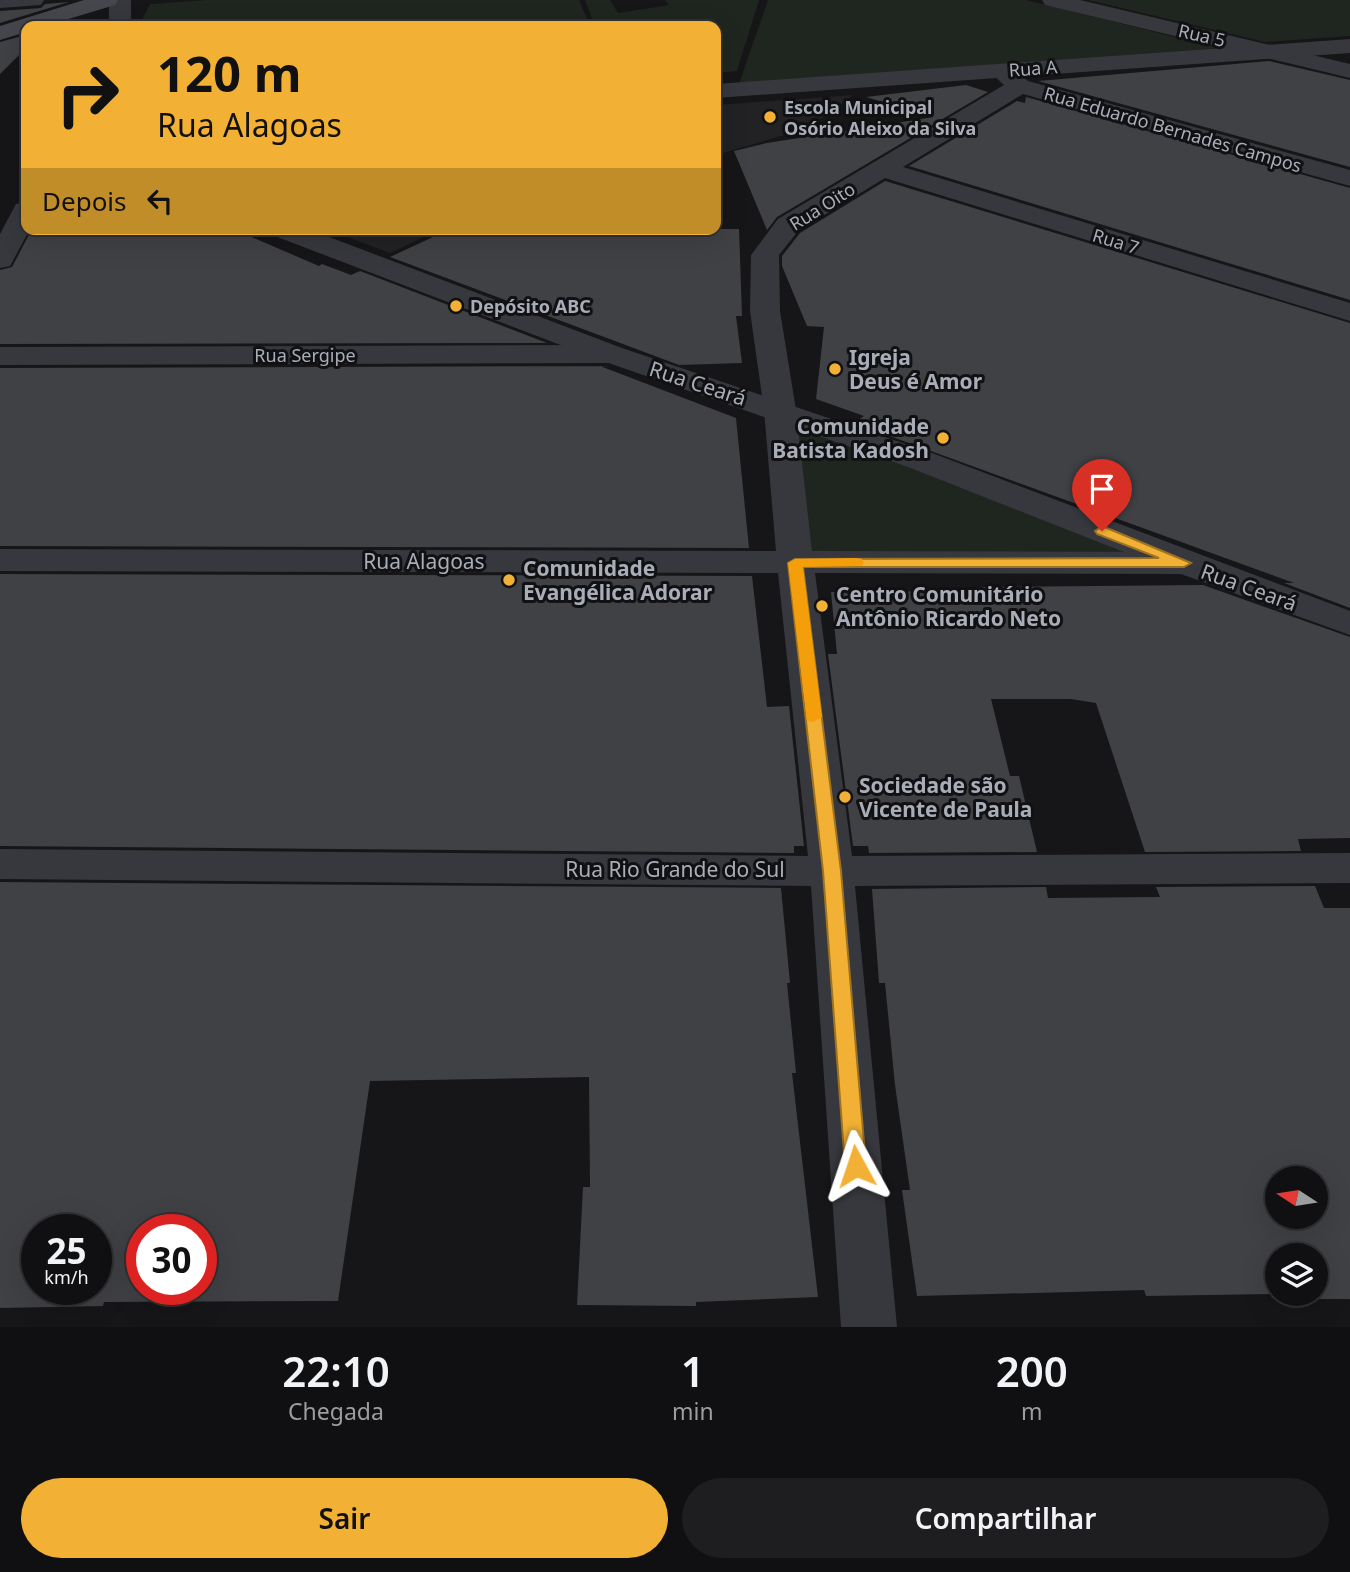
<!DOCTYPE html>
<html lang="pt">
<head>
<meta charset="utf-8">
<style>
  :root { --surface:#101012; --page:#1e1e20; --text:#f1f3f6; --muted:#9c9d9f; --line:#303032; --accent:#f2b134 }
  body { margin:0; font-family:"Noto Sans",sans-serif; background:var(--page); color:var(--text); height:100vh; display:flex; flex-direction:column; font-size:26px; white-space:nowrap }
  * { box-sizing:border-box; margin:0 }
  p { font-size:23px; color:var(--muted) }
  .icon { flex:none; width:38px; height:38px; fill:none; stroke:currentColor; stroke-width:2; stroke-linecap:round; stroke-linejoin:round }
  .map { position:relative; height:1327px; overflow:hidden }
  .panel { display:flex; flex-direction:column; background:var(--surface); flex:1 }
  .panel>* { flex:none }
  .hud { position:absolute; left:21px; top:21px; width:700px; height:214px; border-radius:14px; box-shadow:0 7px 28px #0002,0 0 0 2px var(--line); background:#f2b134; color:#111; overflow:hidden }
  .needle { width:46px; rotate:282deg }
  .tools { position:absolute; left:1265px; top:1166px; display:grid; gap:14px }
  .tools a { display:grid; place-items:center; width:63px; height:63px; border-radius:50%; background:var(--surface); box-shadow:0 7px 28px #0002,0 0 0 2px var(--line); font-size:35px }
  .speed { position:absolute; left:21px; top:1214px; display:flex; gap:14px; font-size:35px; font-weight:700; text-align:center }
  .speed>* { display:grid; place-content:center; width:91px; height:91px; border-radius:50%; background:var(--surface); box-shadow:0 7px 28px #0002,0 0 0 2px var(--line); line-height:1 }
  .speed small { font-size:18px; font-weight:400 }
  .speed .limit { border:10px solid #d22; background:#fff; color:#111 }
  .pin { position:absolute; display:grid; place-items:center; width:60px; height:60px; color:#fff; margin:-72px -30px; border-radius:50% 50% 50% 0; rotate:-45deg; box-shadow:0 0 7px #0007 }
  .pin .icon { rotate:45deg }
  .me { position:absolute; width:77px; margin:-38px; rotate:355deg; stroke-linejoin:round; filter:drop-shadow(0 0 5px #0008) }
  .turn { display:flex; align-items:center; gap:24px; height:147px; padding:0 21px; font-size:32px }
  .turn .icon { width:91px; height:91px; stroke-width:2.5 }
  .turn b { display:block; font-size:49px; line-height:60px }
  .then { display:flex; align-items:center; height:66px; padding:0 21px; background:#0003; gap:14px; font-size:26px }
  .eta { display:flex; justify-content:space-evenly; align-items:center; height:119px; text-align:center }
  .eta b { font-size:42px; font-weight:600; line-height:49px }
  .action { display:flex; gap:14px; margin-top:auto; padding:14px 21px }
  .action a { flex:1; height:80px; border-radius:42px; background:var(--accent); color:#111; font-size:28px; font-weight:600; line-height:80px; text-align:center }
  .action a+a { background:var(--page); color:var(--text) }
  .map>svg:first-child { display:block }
  .built { fill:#222225 }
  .green { fill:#1e261f }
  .building { fill:#404145; fill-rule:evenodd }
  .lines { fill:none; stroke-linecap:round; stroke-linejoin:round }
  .minor { fill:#37383d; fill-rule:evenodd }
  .tertiary { fill:#37383d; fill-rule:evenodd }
  .secondary { fill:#45474d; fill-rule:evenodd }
  .route { fill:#f2b134; stroke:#9d7322; stroke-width:2 }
  .slow { fill:#f59e0b }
  .poi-dot { fill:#f2b134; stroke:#111113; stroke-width:2.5 }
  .labels { text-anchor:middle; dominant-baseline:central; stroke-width:6; stroke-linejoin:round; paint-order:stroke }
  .far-street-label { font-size:18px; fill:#a8adb8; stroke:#111113 }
  .far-poi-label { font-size:18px; font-weight:bold; fill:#a8adb8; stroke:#111113; text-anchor:start }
  .poi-label { font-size:21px; font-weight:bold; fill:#a8adb8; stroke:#111113; text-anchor:start }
  .street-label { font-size:21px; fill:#a8adb8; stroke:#111113 }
</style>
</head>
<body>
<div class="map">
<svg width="1350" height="1327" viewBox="0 0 1350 1327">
  <rect width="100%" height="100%" fill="#161618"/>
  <!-- built -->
  <g class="built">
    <path d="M853,95L808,128L716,155V105Z"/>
    <path d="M326,229H441L390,253Z"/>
  </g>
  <!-- green -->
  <g class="green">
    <path d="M206,0H579L590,26H139L150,4Z"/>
    <path d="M585,0H610L618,13L669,5L665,0H759L737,71L716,73V26H595Z"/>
    <path d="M768,0H1026L1219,48L739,84Z"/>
    <path d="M1088,0H1350V36L1265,42Z"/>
    <path d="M780,410L1184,563H795Z"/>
  </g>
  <!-- building -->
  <g class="building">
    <path d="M69,2L0,23V11L41,8L45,4Z"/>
    <path d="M26,35V48L0,74V42Z"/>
    <path d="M1269,61L1350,80V167L1038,81Z"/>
    <path d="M966,85L988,92L777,217L767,230L734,151L767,143L934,117L866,97Z"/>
    <path d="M1026,97L1350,188V300L909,166L1017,101L1025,103Z"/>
    <path d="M885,181L1350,323V608L1284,583H1294L854,423L864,416L816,399L824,327L807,326L782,266V256L800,233Z"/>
    <path d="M32,229H233L319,266L322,264L351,275L360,271L547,343L0,344V270L12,267Z"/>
    <path d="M450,229H739L742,316H736L742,363L679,365L390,257Z"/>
    <path d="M600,366L736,418L749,548L0,546V368L609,366Z"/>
    <path d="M0,574L752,576L767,707L789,706L804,846H794V853L0,846Z"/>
    <path d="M1203,585L1350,637V838L1298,839L1301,851L1145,852L1096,703L1071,699H991L1010,776H1019L1037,852L869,853L868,846H853L828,654H837L831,592L980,591L979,587Z"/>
    <path d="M0,882L781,888L790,983H787L796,1073H792L818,1297L696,1302V1306L577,1305L583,1187H590L589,1077L370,1081L338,1301L104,1302L103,1306L0,1308ZM37,1230H96V1290H37ZM142,1230H201V1290H142Z"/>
    <path d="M1315,886L1324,908H1350V1299H1281L1279,1294L1146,1296L1144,1290L917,1296L902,1190H910L895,1085L885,983H879L872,889L1046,887L1048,898L1160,897L1156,887ZM1278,1178H1316V1216H1278ZM1278,1255H1316V1293H1278Z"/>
  </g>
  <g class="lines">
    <!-- minor -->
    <g class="minor">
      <path d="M1042,0H1080L1350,64V78L1045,5Z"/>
      <path d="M1001,64L1009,66L1028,81L1350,170V186L1023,94L903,167L1350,303V321L885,178L798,231L779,255L780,311L796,410L812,551L1184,552L1197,555L1202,563L1197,571L1184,574L815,573L852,856L1350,853V883L855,886L897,1327H841L811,886L0,879V849L808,856L778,573L0,571V549L776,551L764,410L750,311L751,255L778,219L1004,85L989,71L993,66Z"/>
      <path d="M611,345L622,348L626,354L622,360L611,363L0,365V347Z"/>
    </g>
    <!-- tertiary -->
    <g class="tertiary">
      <path d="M0,0H44L41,5L0,8Z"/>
      <rect x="109" y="0" width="22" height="26"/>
      <path d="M1350,39V53L716,98V84Z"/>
      <path d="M26,202V229H30L10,266L0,268V234L16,204Z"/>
      <path d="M268,229H308L622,348L932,453L1350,611V635L1167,569L908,467L600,360L272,235Z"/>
    </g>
    <!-- secondary -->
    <path class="secondary" d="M84,0H118L115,5L45,26H26V32L0,40V26Z"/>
  </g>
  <!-- route -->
  <path class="route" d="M1102,526L1191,563L1184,567H803L841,871L866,1166L863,1172L856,1175L848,1172L845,1166L823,871L788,563L795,559L1159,558L1097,534L1095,531Z"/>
  <!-- slow -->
  <path class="slow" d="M856,558L862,559L864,563L862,566L803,567L822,717L813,722L807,721L788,563L795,559Z"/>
  <!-- markers -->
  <g class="poi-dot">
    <circle cx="770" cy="117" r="7"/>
    <circle cx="456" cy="306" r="7"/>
    <circle cx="835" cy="369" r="7"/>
    <circle cx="943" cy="438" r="7"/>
    <circle cx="509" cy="580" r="7"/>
    <circle cx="822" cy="606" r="7"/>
    <circle cx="845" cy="797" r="7"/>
  </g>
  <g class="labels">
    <!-- far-street labels -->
    <g class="far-street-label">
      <text transform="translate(1202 35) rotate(13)">Rua 5</text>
      <text transform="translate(1033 68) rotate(-4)">Rua A</text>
      <text transform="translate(1173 129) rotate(16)">Rua Eduardo Bernades Campos</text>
      <text transform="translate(822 206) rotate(-32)">Rua Oito</text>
      <text transform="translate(1116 241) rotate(17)">Rua 7</text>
      <text x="305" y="355">Rua Sergipe</text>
    </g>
    <!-- far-poi labels -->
    <g class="far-poi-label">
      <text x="784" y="107">Escola Municipal<tspan x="784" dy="21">Osório Aleixo da Silva</tspan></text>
      <text x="470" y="306">Depósito ABC</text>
    </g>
    <!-- poi labels -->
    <g class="poi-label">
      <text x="849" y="357">Igreja<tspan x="849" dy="24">Deus é Amor</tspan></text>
      <text x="929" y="426" text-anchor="end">Comunidade<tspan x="929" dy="24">Batista Kadosh</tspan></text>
      <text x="523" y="568">Comunidade<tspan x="523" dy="24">Evangélica Adorar</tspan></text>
      <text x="836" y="594">Centro Comunitário<tspan x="836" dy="24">Antônio Ricardo Neto</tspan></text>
      <text x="859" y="785">Sociedade são<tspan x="859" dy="24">Vicente de Paula</tspan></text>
    </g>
    <!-- street labels -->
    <g class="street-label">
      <text transform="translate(698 383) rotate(18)">Rua Ceará</text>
      <text x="424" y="561">Rua Alagoas</text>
      <text transform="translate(1249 587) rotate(20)">Rua Ceará</text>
      <text x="675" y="869">Rua Rio Grande do Sul</text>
    </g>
  </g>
</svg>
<div class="tools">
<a><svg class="needle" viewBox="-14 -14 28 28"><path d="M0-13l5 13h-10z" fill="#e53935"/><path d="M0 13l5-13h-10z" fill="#9c9d9f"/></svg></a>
<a><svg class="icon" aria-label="layers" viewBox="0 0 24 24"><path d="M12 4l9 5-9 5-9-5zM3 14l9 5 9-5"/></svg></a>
</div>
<div class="speed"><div>25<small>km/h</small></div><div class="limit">30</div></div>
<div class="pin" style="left:1102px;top:531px;background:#d93025"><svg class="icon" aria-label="arrive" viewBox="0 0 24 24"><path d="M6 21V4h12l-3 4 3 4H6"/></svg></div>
<svg class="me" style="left:856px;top:1166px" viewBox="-20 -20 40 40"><path d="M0-17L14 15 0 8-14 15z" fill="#f2b134" stroke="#fff" stroke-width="4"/></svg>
<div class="hud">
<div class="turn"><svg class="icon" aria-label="right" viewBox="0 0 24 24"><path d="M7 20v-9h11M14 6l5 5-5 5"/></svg><div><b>120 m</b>Rua Alagoas</div></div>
<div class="then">Depois<svg class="icon" aria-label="left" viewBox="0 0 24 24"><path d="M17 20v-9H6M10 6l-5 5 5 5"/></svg></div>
</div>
</div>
<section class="panel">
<div class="eta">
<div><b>22:10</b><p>Chegada</p></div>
<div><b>1</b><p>min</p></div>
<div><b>200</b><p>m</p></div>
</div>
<div class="action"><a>Sair</a><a>Compartilhar</a></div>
</section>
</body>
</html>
